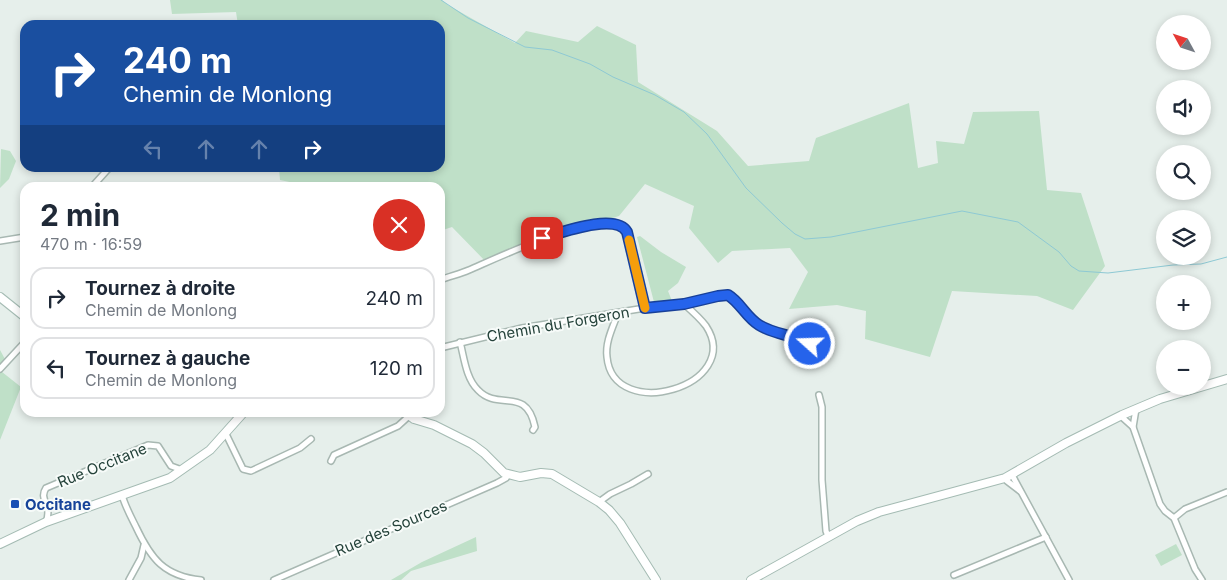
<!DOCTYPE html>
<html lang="fr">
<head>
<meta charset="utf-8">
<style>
  :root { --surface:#fff; --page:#f2f2f3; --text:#1f2937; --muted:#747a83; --line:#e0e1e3 }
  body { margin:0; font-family:Inter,sans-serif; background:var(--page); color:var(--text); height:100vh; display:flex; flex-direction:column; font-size:19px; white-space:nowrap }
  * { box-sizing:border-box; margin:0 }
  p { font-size:16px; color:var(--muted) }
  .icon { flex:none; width:28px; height:28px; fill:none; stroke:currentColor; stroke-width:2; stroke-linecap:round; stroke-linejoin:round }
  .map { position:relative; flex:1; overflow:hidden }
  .side { position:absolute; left:20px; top:182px; width:425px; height:235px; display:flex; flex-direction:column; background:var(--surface); border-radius:15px; box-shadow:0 2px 8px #0003 }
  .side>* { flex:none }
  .banner { position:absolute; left:20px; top:20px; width:425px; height:152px; border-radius:15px; box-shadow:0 2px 8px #0003; background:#1a4fa0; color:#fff; overflow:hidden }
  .needle { width:32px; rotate:310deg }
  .buttons { position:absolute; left:1156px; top:15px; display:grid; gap:10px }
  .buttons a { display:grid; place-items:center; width:55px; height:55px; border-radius:50%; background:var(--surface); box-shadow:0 2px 8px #0003; font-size:25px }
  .pin { position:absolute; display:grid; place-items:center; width:42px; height:42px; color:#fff; margin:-21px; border-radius:10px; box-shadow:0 2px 8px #0006 }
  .me { position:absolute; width:55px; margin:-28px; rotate:290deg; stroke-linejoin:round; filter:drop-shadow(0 0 4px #0008) }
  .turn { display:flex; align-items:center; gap:18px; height:105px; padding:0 20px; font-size:22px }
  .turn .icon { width:65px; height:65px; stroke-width:2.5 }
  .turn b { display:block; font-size:35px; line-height:42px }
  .lanes { display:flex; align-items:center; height:48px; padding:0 20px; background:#0003; justify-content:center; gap:25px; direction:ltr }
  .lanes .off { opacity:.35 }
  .round { display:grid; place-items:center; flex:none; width:52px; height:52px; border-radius:26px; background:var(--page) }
  .overview { display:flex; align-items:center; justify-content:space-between; height:85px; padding:0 20px }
  h1 { font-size:30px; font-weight:700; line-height:38px }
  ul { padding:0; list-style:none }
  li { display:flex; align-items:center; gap:15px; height:62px; margin:0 10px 8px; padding:0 10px; border:2px solid var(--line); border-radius:15px }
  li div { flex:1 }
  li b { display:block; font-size:19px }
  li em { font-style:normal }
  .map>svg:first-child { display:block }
  .green { fill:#bfe0c8 }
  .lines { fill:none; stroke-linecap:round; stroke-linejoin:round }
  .stream { stroke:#8ec9d4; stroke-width:1 }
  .street-casing { stroke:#a8b8b2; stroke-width:8 }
  .secondary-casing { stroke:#a4bbb3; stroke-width:10 }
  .street { stroke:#fff; stroke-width:5 }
  .secondary { stroke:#fff; stroke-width:8 }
  .route-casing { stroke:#184099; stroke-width:12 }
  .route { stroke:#2563eb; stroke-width:9 }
  .slow { stroke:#f59e0b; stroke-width:9 }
  .transit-dot { fill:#1a4fb4; stroke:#f7fbf9; stroke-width:2 }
  .labels { text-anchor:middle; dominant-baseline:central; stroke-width:4; stroke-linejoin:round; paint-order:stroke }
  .street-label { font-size:15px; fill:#24423a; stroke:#f7fbf9 }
  .transit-label { font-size:15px; font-weight:bold; fill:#164399; stroke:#f7fbf9; text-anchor:start }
</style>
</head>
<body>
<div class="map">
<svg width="1227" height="580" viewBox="0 0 1227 580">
  <rect width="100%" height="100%" fill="#e6efeb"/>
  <!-- green -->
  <g class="green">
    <path d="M170,0H442L448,5L515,43L526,31L578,42L597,26L636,45L638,82L717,131L748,166L809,161L816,138L909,103L918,168L938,163L936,141L964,144L973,112L1039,111L1047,190L1081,193L1105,266L1073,310L1037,296L952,291L930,357L865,339L866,311L837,305L789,309L808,272L790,248L732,251L718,263L689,228L694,206L645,184L619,216L541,241L489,265L452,227L440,231V188H318L280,180L279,168H440V25H238L236,12L172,14Z"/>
    <path d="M1,149L10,151L16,161L9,179L0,188Z"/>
    <path d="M640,236L661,252L686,267L678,283L668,291L672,301L654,302L637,237Z"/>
    <path d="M0,350L6,361L2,372L21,387L0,440Z"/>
    <path d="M476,537L477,551L411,571L401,580H391L422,562Z"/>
    <path d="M1176,544L1182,555L1161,566L1155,555Z"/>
  </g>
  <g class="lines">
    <!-- stream -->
    <path class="stream" d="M441,0L468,18L525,47L552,50L590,64L613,77L655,95L684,112L707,134L746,188L782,223L795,234L805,239L831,237L962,211L1018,222L1059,252L1071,266L1079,271L1108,273L1173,265L1201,264L1227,257"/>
    <defs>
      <g id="street">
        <path d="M91,188L109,168"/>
        <path d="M0,241L25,237"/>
        <path d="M440,280C450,276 460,274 469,270C493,260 610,203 627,231L645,308"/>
        <path d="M618,313C613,327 605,342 607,357C613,424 745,386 706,326C700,318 692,311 684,304"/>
        <path d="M460,342C464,357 466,379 478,390C499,412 526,385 535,427L533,430"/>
        <path d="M440,348L522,328L645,308L684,304L724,295L731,297L759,325L784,335L802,340L810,345"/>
        <path d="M0,369L25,342"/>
        <path d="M819,395L822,407V480L826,531L828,536"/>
        <path d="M1136,409L1133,427L1160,504L1165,511L1174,518L1195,569L1202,580"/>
        <path d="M1122,415L1123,418L1133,427"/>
        <path d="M226,434L243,469L251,471L300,448L311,439"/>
        <path d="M331,461L334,455L398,426L409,416"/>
        <path d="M1012,475L1069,580"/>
        <path d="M1005,478L1007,481L1020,491"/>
        <path d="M122,495C125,506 131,517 136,527C151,559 164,576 201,580"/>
        <path d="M599,502L610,494L631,484L648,474"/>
        <path d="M1174,518L1185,509L1227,492"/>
        <path d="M46,522C53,505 38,500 46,488L148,445L158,446L171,466L182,470"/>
        <path d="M954,575L1046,537"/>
        <path d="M129,580L141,558L144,545"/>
        <path d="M274,580L497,483L506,478L508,475"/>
      </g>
      <g id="secondary">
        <path d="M0,297L25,317"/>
        <path d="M405,412L414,419L434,425L472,444L484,453L504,473L520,477L541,473L552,474L599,502L609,510L620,523L656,580"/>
        <path d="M0,544L46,522L170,478L210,450L244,412"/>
        <path d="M751,580L857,521L879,512L1005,478L1066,443L1122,415L1160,399L1227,379"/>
      </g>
    </defs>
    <!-- street casing -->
    <use href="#street" class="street-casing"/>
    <!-- secondary casing -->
    <use href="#secondary" class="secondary-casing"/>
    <!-- street -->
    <use href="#street" class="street"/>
    <!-- secondary -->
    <use href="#secondary" class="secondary"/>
  </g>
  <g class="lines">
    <defs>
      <path id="route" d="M542,238C560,233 616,212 627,232L645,308L684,304L718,296L728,295C740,302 746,317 759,325C775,335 795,335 810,344"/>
    </defs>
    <!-- route casing -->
    <use href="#route" class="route-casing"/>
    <!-- route -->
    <use href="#route" class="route"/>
    <!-- slow -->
    <path class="slow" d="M629,240L645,308"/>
  </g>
  <!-- markers -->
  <rect class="transit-dot" x="10" y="499" width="10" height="10" rx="2.5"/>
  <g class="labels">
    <!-- street labels -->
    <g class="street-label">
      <text transform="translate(558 324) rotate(-10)">Chemin du Forgeron</text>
      <text transform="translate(102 465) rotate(-22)">Rue Occitane</text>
      <text transform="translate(391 528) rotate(-23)">Rue des Sources</text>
    </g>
    <!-- transit labels -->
    <g class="transit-label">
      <text x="25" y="504">Occitane</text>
    </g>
  </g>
</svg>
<div class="buttons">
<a><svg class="needle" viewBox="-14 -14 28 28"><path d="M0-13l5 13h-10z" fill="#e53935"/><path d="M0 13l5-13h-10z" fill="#747a83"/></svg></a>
<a><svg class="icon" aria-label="sound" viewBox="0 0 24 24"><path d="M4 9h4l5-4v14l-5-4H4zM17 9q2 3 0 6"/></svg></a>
<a><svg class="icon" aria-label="search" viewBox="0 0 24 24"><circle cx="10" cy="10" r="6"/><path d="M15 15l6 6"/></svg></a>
<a><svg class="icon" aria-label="layers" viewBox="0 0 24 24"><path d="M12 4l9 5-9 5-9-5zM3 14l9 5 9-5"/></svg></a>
<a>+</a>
<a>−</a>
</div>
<div class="pin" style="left:542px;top:238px;background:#d93025"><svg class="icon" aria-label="arrive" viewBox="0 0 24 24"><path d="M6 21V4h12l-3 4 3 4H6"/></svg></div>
<svg class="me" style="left:810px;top:344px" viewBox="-20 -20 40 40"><circle r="17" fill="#2563eb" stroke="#fff" stroke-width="3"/><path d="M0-11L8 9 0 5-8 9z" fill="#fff"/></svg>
<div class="banner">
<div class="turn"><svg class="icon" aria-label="right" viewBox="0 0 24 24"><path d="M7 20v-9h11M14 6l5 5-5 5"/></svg><div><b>240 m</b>Chemin de Monlong</div></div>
<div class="lanes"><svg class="icon off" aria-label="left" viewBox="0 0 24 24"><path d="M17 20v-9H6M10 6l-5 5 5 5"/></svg><svg class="icon off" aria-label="ahead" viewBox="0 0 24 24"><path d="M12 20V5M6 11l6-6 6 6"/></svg><svg class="icon off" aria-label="ahead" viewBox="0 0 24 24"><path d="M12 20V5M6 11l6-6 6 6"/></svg><svg class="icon" aria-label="right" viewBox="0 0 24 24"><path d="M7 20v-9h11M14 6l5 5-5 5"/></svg></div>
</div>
<section class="side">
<div class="overview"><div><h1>2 min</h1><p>470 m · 16:59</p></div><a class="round" style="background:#d93025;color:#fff"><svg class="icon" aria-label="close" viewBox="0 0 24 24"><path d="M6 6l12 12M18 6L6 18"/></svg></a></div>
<ul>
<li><svg class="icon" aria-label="right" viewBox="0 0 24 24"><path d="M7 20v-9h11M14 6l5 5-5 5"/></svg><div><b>Tournez à droite</b><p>Chemin de Monlong</p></div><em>240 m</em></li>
<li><svg class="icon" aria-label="left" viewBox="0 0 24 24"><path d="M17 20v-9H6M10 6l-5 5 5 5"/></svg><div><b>Tournez à gauche</b><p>Chemin de Monlong</p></div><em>120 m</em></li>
</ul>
</section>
</div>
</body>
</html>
